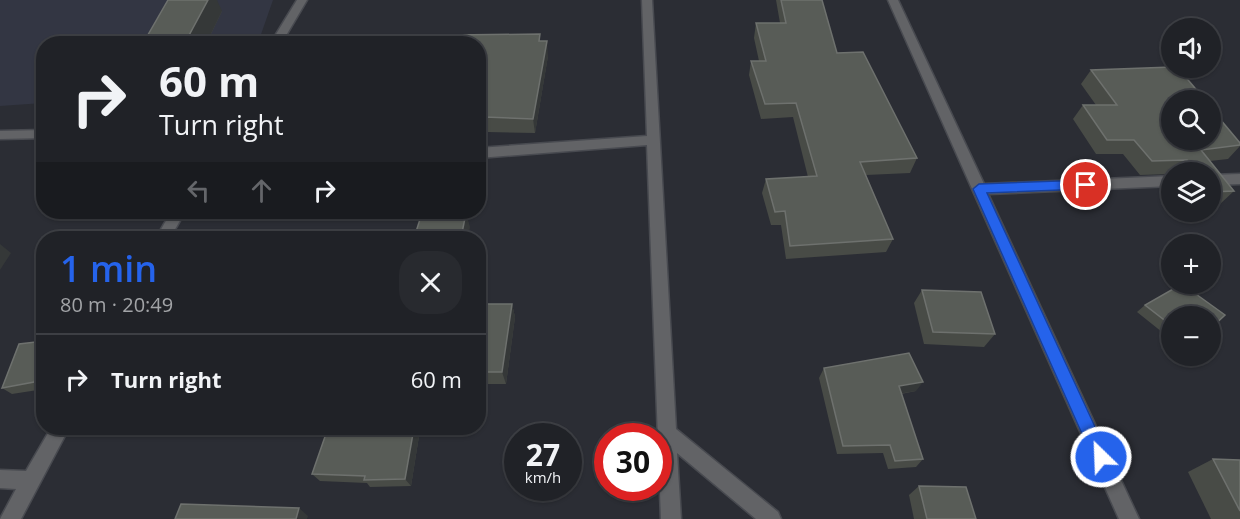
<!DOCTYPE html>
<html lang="en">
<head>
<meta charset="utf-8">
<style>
  :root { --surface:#202227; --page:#282a2f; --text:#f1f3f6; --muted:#a2a4a7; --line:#3d3f44; --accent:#2563eb }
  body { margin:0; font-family:"Open Sans",sans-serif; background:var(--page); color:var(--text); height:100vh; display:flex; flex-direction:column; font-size:22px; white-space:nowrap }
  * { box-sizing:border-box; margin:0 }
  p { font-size:20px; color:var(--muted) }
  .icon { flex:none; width:33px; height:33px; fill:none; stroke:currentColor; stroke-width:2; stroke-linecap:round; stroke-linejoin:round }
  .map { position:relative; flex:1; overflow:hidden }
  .side { position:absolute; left:36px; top:231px; width:450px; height:204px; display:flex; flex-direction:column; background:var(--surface); border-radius:24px; box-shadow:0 2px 4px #0004,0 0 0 2px var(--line) }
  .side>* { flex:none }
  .banner { position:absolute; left:36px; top:36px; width:450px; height:183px; border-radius:24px; box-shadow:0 2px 4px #0004,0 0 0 2px var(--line); background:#202227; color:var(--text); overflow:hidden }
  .fabs { position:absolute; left:1161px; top:18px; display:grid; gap:12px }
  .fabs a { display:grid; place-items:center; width:60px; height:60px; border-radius:50%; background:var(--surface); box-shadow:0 2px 4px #0004,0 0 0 2px var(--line); font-size:30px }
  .speed { position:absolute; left:504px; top:423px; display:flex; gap:12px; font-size:30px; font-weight:700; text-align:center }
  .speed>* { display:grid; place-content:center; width:78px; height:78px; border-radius:50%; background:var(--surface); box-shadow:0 2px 4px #0004,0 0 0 2px var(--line); line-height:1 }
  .speed small { font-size:15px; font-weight:400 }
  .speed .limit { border:9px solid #d22; background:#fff; color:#111 }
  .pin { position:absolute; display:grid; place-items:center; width:51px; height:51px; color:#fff; margin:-26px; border:3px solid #fff; border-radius:50%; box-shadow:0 2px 6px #0007 }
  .me { position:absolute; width:66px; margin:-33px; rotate:336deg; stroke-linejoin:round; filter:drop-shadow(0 0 4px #0008) }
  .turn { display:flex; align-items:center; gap:21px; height:126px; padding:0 24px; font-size:27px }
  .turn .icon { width:78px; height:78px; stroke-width:2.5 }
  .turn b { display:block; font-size:42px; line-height:51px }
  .lanes { display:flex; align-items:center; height:57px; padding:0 24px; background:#0003; justify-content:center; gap:30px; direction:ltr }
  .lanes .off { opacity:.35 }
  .round { display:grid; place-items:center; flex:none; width:63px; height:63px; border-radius:24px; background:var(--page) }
  .head { display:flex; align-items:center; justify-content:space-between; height:102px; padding:0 24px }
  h1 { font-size:36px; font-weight:600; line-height:45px; color:var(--accent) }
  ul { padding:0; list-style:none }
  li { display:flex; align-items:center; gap:18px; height:90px; padding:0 24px; border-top:2px solid var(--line) }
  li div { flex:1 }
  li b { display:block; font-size:22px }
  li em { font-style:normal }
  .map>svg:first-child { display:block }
  .built { fill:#333643 }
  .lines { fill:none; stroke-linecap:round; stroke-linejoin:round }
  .minor-casing { stroke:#484a50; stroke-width:3 }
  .minor { fill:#626366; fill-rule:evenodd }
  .wall { fill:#484b46 }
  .shaded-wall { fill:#353838 }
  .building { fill:#585c57; stroke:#6e716e; stroke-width:1.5 }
  .route { fill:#2563eb; stroke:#184099; stroke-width:1.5 }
</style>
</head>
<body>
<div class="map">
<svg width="1240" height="519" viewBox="0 0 1240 519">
  <rect width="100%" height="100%" fill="#2b2d34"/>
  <!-- built -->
  <path class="built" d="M0,0H273L258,43L44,44L43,103L0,106Z"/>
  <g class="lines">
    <defs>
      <g id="minor">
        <path d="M297,0H307L281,44H270Z"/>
        <path d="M642,0H652L676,429L778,512L781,519H756L677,453L681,519H661L647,145L478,158V148L647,136Z"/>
        <path d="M888,0H898L984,184L1172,176V186L988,194L1139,519H1119Z"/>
        <path d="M44,130V138L0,139V131Z"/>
        <path d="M1240,174V184L1210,185V175Z"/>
        <path d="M171,212H185L170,238H156Z"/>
        <path d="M51,428H69L21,519H0L16,489L0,488V470L26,471Z"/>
      </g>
    </defs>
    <!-- minor casing -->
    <use href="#minor" class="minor-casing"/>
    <!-- minor -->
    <use href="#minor" class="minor"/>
  </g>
  <!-- wall -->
  <g class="wall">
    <path d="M776,0H822L837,53L917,158L910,173L866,175L893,239L886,252L786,259L781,225H771L762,193L766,179L808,177L793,117L761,119L749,75L751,61H759L754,38L756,23H780Z"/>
    <path d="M222,11L206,44H147L145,40Z"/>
    <path d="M541,41L548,56L535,133L488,132V138L478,139V44Z"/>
    <path d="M1091,70L1240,143V146L1228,159L1210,161L1234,191L1219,205H1210V172H1172V174L1140,175L1123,154H1096L1073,119L1083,105H1096L1081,84Z"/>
    <path d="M1172,181V199L1164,189Z"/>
    <path d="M922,290L995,334L984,347L924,344L914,303Z"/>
    <path d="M478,304H512L515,317L506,384H478Z"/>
    <path d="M1145,305L1172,316V340L1137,312Z"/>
    <path d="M44,341V389L12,394L2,388Z"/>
    <path d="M824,368L916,391L901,394L923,459L916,467L888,469L883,453L837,454L819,378Z"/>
    <path d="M416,428H460L459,432L418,430Z"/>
    <path d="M419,436L411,486L370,487L367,483L320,481L312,474Z"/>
    <path d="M1213,459L1240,460V519H1211L1188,472Z"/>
    <path d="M919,486L976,519H914L909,495Z"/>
  </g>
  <!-- shaded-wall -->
  <g class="shaded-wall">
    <path d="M208,0H217L222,11L206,44H190L187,39Z"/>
    <path d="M547,41L548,56L535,133L533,119Z"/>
    <path d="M485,117L488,132V138L485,124Z"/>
    <path d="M466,213L470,227L468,238H461Z"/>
    <path d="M0,244L11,253L0,270Z"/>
    <path d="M512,304L515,317L506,384L502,372Z"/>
    <path d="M44,356V388L34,382Z"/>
    <path d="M923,382L916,391L892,395L899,386Z"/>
    <path d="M414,428L419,436L411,486L405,479Z"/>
    <path d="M299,508L308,516L307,519H296Z"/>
  </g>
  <!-- building -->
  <g class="building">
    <path d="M168,0H208L187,39L145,40Z"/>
    <path d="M781,0H822L837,53L863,52L917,158L860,162L893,239L790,246L785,211L775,212L766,179L817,176L796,103L765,104L751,61H766L756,23H786Z"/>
    <path d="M540,34L539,41H547L533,119L485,117V124H478V44H455V35Z"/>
    <path d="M1172,67L1178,68L1205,100H1172V140H1210V107L1240,143V145L1201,150L1234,191L1210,192V172H1187V160L1152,161L1134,140H1107L1083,105H1117L1091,70Z"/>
    <path d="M422,213H466L461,238H414Z"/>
    <path d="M1182,284L1225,315L1210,329V316H1172V326L1145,305Z"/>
    <path d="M922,290L981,292L995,334L933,332Z"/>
    <path d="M478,304H512L502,372H478Z"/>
    <path d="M44,341V356L34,382L2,388L19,344Z"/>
    <path d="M909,353L923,382L899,386L923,459L895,461L890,445L843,446L824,368Z"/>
    <path d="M328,428H414L405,479L364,480L365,476L312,474Z"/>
    <path d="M1213,459L1240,460V511Z"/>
    <path d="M919,486L966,487L976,519H927Z"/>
    <path d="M181,504L299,508L296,519H175Z"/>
  </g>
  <!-- route -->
  <path class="route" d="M1086,180L1092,185L1086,189L987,193L1109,457L1107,463L1101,465L1095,463L973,189L979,184Z"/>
</svg>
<div class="fabs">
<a><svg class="icon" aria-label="sound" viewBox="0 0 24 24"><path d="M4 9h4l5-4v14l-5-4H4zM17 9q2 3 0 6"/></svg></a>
<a><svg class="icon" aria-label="search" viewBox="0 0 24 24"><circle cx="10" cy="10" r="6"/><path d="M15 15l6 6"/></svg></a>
<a><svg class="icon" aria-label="layers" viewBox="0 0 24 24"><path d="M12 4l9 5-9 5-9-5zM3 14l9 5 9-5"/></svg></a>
<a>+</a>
<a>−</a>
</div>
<div class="speed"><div>27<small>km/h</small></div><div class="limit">30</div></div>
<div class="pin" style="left:1086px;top:185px;background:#d93025"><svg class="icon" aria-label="arrive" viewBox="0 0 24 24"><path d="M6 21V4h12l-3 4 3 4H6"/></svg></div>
<svg class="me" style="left:1101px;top:457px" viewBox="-20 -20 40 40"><circle r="17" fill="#2563eb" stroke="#fff" stroke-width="3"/><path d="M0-11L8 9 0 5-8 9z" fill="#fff"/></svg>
<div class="banner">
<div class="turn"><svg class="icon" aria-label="right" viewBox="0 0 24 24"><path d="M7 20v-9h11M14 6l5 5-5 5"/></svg><div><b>60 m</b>Turn right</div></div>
<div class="lanes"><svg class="icon off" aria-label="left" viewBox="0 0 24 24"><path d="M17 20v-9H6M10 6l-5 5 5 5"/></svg><svg class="icon off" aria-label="ahead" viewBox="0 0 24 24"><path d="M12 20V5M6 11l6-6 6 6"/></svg><svg class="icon" aria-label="right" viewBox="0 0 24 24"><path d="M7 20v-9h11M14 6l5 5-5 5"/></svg></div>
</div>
<section class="side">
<div class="head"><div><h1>1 min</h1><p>80 m · 20:49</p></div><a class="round"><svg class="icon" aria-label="close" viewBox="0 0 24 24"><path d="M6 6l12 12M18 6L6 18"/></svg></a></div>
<ul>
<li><svg class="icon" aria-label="right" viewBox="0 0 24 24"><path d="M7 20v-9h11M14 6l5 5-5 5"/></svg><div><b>Turn right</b></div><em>60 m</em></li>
</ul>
</section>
</div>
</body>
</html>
